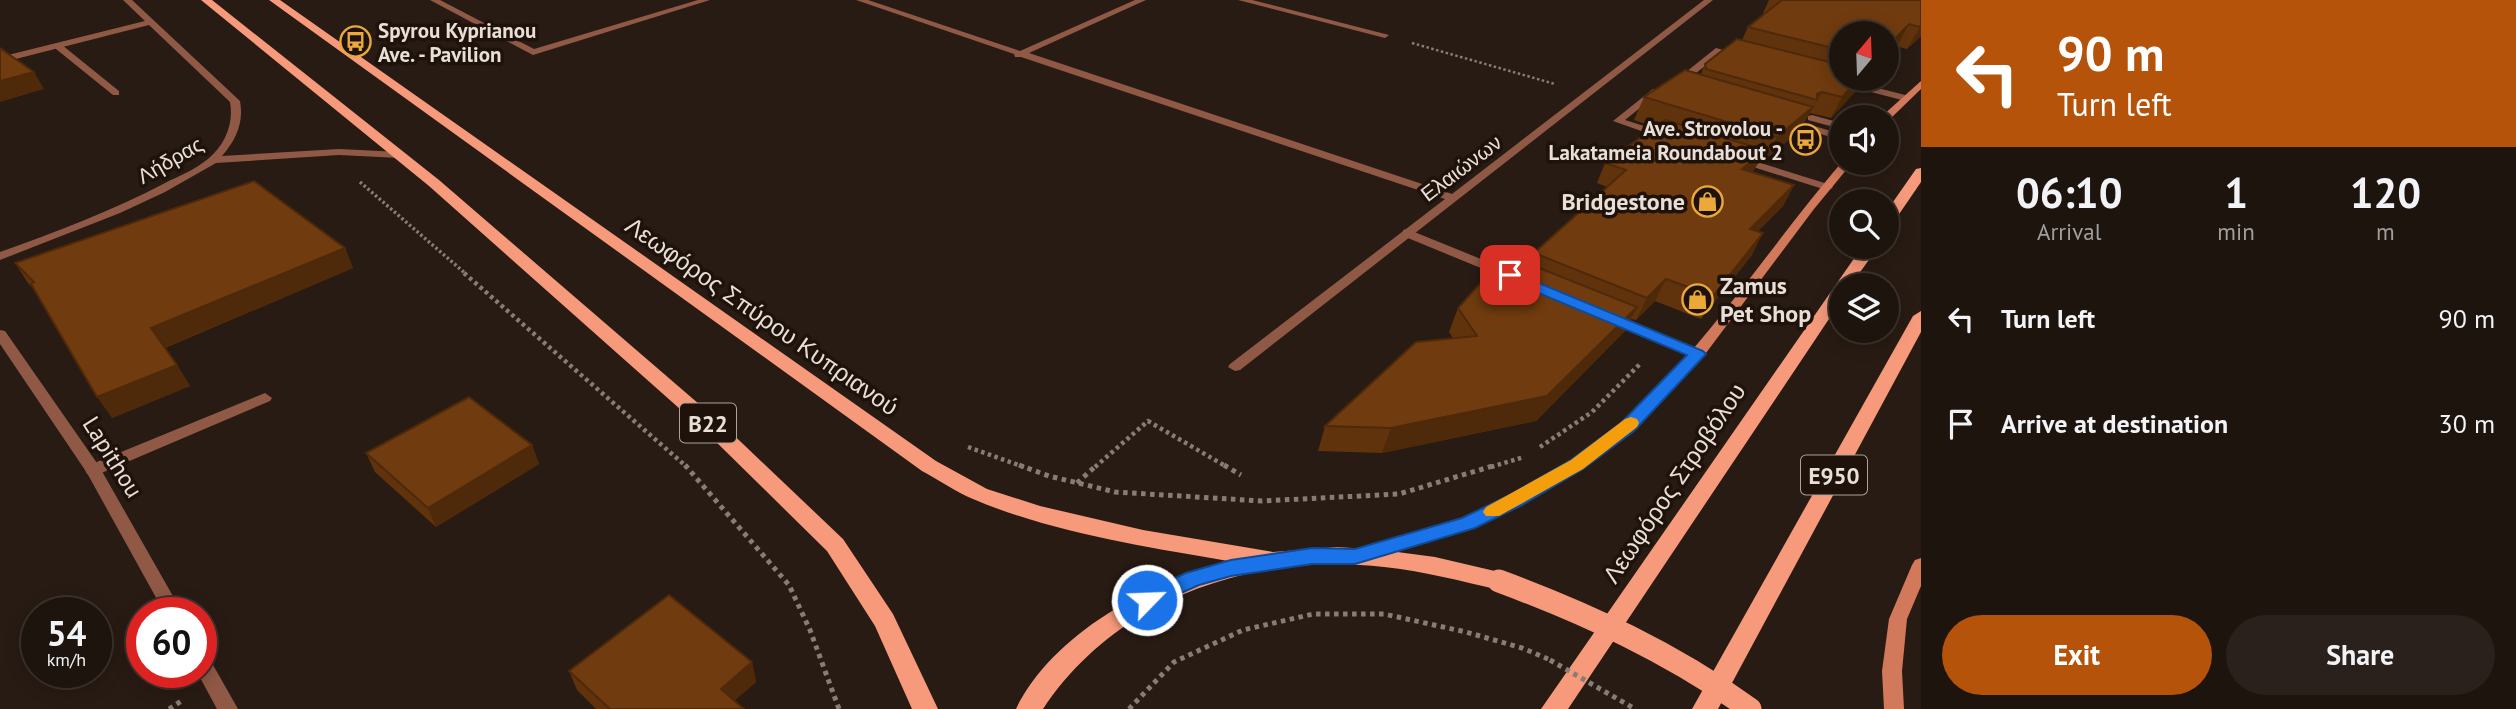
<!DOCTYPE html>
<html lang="en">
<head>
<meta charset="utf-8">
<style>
  :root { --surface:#1e140e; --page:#2b211c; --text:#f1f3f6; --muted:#a19e9e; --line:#3c332e; --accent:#b45309 }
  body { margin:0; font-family:"PT Sans",sans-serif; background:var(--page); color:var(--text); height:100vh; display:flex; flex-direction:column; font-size:26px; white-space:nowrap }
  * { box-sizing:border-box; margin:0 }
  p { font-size:23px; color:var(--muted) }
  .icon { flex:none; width:38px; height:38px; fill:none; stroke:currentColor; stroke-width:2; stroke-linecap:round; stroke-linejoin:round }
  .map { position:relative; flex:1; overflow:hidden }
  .side { display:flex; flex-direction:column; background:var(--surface); width:595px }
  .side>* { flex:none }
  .banner { background:#b45309; color:#fff; overflow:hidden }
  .needle { width:46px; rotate:19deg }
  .buttons { position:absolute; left:1829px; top:21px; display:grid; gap:14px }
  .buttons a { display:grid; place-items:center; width:70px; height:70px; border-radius:50%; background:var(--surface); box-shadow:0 4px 18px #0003,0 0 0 2px var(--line); font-size:35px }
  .speed { position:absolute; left:21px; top:597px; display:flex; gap:14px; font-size:35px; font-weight:700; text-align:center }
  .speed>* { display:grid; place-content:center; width:91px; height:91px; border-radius:50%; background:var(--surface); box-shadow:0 4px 18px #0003,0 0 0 2px var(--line); line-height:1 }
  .speed small { font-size:18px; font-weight:400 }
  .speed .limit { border:10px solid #d22; background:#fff; color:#111 }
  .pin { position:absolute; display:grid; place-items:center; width:60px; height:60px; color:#fff; margin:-30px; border-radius:14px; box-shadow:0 4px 10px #0006 }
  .me { position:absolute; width:77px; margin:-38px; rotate:66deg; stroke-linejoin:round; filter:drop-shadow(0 0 5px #0008) }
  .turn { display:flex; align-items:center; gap:24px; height:147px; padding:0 21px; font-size:32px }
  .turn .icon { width:91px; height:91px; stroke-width:2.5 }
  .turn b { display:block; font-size:49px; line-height:60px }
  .eta { display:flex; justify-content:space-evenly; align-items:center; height:119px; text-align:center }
  .eta b { font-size:42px; font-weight:800; line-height:49px }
  .cta { display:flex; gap:14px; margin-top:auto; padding:14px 21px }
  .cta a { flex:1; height:80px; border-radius:42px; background:var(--accent); color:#fff; font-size:28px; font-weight:800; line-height:80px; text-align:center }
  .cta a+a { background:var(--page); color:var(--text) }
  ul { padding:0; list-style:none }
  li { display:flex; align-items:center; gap:21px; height:105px; padding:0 21px }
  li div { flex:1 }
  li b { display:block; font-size:26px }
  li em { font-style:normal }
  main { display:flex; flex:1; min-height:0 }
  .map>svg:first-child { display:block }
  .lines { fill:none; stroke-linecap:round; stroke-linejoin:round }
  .path-far3 { stroke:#887d76; stroke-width:2.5; stroke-dasharray:2.5 2.5; stroke-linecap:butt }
  .path-far2 { stroke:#887d76; stroke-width:3.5; stroke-dasharray:2.5 2.5; stroke-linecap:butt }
  .path-far1 { stroke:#887d76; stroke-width:4.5; stroke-dasharray:3.5 3.5; stroke-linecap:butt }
  .path { stroke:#887d76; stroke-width:5; stroke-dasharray:4.5 4.5; stroke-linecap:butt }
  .service { fill:#905946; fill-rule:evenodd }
  .minor { fill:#905946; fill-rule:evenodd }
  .secondary { fill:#d2795b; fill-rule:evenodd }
  .primary { fill:#f69a7b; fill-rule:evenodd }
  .path-bridge { stroke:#887d76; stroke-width:5; stroke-dasharray:4.5 4.5; stroke-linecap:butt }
  .primary-bridge { stroke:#f69a7b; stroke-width:23 }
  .wall { fill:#60330d }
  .shaded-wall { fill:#4e290a }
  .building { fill:#703b0f; stroke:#4e290a; stroke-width:2 }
  .route { fill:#1a73e8; stroke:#114b97; stroke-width:2 }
  .slow { fill:#f59e0b }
  .labels { text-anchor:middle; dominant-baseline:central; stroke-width:7; stroke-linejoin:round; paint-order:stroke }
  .far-poi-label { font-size:21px; font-weight:bold; fill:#e8dfd9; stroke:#1f120a; text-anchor:start }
  .far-street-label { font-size:21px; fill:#e8dfd9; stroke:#1f120a }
  .shield { fill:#1f120a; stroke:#aca29b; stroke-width:2 }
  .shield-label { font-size:23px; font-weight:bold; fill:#e8dfd9 }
  .poi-label { font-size:24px; font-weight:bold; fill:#e8dfd9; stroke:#1f120a; text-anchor:end }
  .street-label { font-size:24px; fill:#e8dfd9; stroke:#1f120a }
</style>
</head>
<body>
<main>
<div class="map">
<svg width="1921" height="709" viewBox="0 0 1921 709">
  <rect width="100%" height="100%" fill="#281b13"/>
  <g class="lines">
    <!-- path-far3 -->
    <path class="path-far3" d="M1412,43L1555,84"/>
    <!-- path-far2 -->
    <path class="path-far2" d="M360,182L466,274"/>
    <!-- path-far1 -->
    <g class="path-far1">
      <path d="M464,273L687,467"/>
      <path d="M968,447L1024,467"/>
      <path d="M1540,447L1592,412L1641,363"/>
      <path d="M1095,467L1148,421L1227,467"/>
      <path d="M1491,467L1524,457"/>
    </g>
    <!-- path -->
    <g class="path">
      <path d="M685,465L789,585L810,630L839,709"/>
      <path d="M1019,465L1049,476L1115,492L1262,501L1399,494L1496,465"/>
      <path d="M1224,465L1241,475"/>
      <path d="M1077,483L1097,465"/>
      <path d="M169,709L183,700"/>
      <path d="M1129,709L1174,662L1243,630L1313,614H1384L1466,632L1522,648L1548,659"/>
    </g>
    <!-- service -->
    <g class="service">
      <path d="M430,0H440L534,49L698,0H710L533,55Z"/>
      <path d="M56,45H62L119,91V95H113L56,49Z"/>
      <path d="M1716,48L1742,55L1738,58L1721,53L1685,82L1684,85L1676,84V80Z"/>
      <path d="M1839,78L1909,96L1911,98L1906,101L1836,83L1834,81Z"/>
      <path d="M1653,89L1661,91L1625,120L1669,134V138H1661L1613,121Z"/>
      <path d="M1812,115L1841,123V129L1808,120V116Z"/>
      <path d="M1787,118L1841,134V140L1783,123V119Z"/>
      <path d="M1738,156L1831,185L1833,187L1831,189H1823L1734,161L1733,159Z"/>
      <path d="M1407,229L1513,272L1515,275L1513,278H1505L1403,236V230Z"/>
      <path d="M1612,314L1703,351L1705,354L1703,357H1693L1607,321L1605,318L1607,315Z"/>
      <path d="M265,393L272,398L270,401L99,474H87L85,470L87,466Z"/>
    </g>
    <!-- minor -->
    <g class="minor">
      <path d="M123,0H132L240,101C244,123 236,140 222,156L339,149L400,152L405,155L400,158L339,155L216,163L165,192L120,213L0,260V252C56,232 112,211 165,183C179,176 196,169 208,159C225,145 234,124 230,102L149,25L0,63V57L145,21Z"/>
      <path d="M856,0H868L1020,51L1135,0H1146L1029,53L1452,194L1704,0H1713L1240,370L1235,371L1228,367L1230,364L1445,199L1021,57H1015L1014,54Z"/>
      <path d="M1238,0H1252L1389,35L1385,38Z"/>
      <path d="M0,330L5,331L99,466L182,612H164L87,473L0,344Z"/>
      <path d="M201,654L208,656L238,709H217L197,672H201Z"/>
    </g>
    <!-- secondary -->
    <g class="secondary">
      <path d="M1921,81V89L1890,119L1881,117Z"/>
      <path d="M1841,163H1852L1814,209L1703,357L1633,431L1583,469L1521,505L1474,527L1360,562L1354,560L1351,555L1354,550C1390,539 1430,532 1465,517C1519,494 1581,461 1624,422C1707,345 1768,249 1841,163Z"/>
      <path d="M1921,558V586L1907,619L1902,671L1904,709H1884L1882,671L1889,619L1912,565L1915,560Z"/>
    </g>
    <!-- primary -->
    <g class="primary">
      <path d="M201,0H212L439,180L721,423L843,539L893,614L938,709H912L875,626L827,551L707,433L429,186Z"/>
      <path d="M269,0H280L936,461L987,489L1040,506L1143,530L1273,552L1337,547L1382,550L1435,557L1499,572L1507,575L1510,581L1507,587L1499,590C1461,581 1423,571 1384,567C1255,552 1117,597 1043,709H1016C1052,634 1151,581 1228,561C1146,547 1050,532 973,499C956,492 939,480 922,471Z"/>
      <path d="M1921,168V182L1891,226L1886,227V212L1916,169Z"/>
      <path d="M1862,247H1878L1851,285H1841V301L1568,709H1541Z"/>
      <path d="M1921,311V332L1718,709H1692L1913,316Z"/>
    </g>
    <!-- path-bridge -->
    <path class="path-bridge" d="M1550,660L1635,709"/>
    <!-- primary-bridge -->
    <path class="primary-bridge" d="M1499,581C1588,614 1672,653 1750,709"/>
  </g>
  <!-- wall -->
  <g class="wall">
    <path d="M1769,0H1921V36L1907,49L1841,33V79H1867L1864,82L1861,81L1856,91L1831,118L1810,113L1800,130L1764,161L1760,160L1754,170L1752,172L1794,185L1783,206L1758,231L1752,255L1701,319L1655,301L1636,320L1631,319L1625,331L1536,421L1382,453L1318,451L1325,426L1453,338L1449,332L1458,308L1529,264L1534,253L1607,187L1597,183L1605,163L1655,127L1634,120L1644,97L1701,74L1705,64L1742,40L1748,27L1765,13H1763Z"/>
    <path d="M345,248L353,268L165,348L177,365L190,386L112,418L33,288L28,283L15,263Z"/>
    <path d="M532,445L539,464L436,527L375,472L366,453Z"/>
    <path d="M752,662L756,682L734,701L744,709H596L577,690L569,671Z"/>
  </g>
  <!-- shaded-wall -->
  <g class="shaded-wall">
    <path d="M1909,24L1897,46L1886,57V48Z"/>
    <path d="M1921,25V36L1907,49L1920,27Z"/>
    <path d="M34,72L44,89L0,102V81Z"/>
    <path d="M1859,79H1862L1856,91L1831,118L1842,97Z"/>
    <path d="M1822,92L1800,130L1764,161L1777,137L1813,107L1817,100V94Z"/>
    <path d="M1765,150L1754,170L1732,189L1742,169Z"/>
    <path d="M1794,185L1783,206L1739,250L1750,229Z"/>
    <path d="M1763,233L1752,255L1701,319L1713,296Z"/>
    <path d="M345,248L353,268L163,348L151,328Z"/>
    <path d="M1666,279L1655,301L1636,320L1647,298Z"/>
    <path d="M1637,307L1625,331L1536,421L1382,453L1391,428Z"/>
    <path d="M177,365L190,386L112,418L97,397Z"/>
    <path d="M532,445L539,464L436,527L428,508Z"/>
    <path d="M752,662L756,682L725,709L721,689Z"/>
  </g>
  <!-- building -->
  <g class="building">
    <path d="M1782,0H1921V25L1920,27L1909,24L1886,48V33H1841V50L1748,27Z"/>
    <path d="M1737,39L1841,65V79H1859L1842,97L1822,92L1817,94V100L1706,69L1705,64Z"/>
    <path d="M0,48L34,72L0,81Z"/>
    <path d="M1685,70L1813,107L1777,137L1644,97Z"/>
    <path d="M1665,120L1765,150L1742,169L1794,185L1750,229L1763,233L1713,296L1666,279L1647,298L1534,253L1626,170L1605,163Z"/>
    <path d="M254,181L345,248L151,328L177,365L97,397L31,284L34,282L15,263Z"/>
    <path d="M1512,257L1637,307L1547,396L1391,428L1325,426L1416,342L1477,336L1458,308L1502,259Z"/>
    <path d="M469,397L532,445L428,508L366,453Z"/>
    <path d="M669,595L752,662L721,689L744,709H610L569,671Z"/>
  </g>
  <!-- route -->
  <path class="route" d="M1510,271L1703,351L1706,354L1634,431L1583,469L1522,505L1475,528L1355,564H1312L1231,576L1199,585L1147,608L1140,606L1137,600L1140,594L1186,573L1231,560L1312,548L1355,549L1462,518L1508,496L1571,460L1621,423L1687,355L1505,279L1503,275Z"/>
  <!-- slow -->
  <path class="slow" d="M1631,417L1637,419L1639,423L1637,427L1583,469L1499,516H1486L1483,512L1486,507L1571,460L1625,419Z"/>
  <!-- icons -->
  <defs>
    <symbol id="bus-ring" viewBox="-11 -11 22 22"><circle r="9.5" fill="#1f120a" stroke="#eba93a" stroke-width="1.5"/><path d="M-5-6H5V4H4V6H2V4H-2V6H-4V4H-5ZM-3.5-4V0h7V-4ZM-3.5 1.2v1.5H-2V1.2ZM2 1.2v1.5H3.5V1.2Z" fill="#eba93a"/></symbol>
    <symbol id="shop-ring" viewBox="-11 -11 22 22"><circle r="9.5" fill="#1f120a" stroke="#eba93a" stroke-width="1.5"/><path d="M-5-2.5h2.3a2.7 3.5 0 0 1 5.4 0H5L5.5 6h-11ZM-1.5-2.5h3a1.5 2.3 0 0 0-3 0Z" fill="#eba93a"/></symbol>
  </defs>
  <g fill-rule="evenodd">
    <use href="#bus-ring" x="338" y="24" width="35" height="35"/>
    <use href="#bus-ring" x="1788" y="122" width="35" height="35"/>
    <use href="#shop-ring" x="1690" y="184" width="35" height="35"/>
    <use href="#shop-ring" x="1680" y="282" width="35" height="35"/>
  </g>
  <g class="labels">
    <!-- far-poi labels -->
    <g class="far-poi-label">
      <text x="378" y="30">Spyrou Kyprianou<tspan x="378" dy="24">Ave. - Pavilion</tspan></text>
      <text x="1783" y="128" text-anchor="end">Ave. Strovolou -<tspan x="1783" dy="24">Lakatameia Roundabout 2</tspan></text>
    </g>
    <!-- far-street labels -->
    <g class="far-street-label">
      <text transform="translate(170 160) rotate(-30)">Λήδρας</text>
      <text transform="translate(1461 168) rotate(-37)">Ελαιώνων</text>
    </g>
    <!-- shield labels -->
    <g class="shield">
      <rect x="680" y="403.5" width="56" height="39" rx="5"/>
      <rect x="1801" y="455.5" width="66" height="39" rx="5"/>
    </g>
    <g class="shield-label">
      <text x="708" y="423">B22</text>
      <text x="1834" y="475">E950</text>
    </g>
    <!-- poi labels -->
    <g class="poi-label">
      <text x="1685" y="201">Bridgestone</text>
      <text x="1720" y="285" text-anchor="start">Zamus<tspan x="1720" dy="28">Pet Shop</tspan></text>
    </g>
    <!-- street labels -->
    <g class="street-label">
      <text transform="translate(762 316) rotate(35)">Λεωφόρος Σπύρου Κυπριανού</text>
      <text transform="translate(113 457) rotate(58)">Lapithou</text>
      <text transform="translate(1674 483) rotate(-56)">Λεωφόρος Στροβόλου</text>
    </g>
  </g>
</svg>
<div class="buttons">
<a><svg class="needle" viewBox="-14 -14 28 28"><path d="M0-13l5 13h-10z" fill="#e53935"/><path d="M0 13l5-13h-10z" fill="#a19e9e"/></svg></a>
<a><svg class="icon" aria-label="sound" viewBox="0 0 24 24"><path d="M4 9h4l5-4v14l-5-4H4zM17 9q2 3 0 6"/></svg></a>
<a><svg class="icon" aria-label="search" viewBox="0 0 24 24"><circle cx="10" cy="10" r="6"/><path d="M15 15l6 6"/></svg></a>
<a><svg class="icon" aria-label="layers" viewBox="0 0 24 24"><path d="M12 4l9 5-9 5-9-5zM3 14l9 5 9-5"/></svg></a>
</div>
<div class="speed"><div>54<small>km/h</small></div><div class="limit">60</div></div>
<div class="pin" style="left:1510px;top:275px;background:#d93025"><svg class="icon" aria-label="arrive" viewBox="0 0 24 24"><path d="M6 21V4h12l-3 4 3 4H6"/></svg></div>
<svg class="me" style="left:1147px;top:600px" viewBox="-20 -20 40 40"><circle r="17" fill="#1a73e8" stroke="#fff" stroke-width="3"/><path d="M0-11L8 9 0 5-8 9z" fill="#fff"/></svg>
</div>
<section class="side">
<div class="banner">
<div class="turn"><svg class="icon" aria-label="left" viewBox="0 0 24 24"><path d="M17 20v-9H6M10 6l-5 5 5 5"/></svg><div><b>90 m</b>Turn left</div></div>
</div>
<div class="eta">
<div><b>06:10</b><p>Arrival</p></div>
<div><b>1</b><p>min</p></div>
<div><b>120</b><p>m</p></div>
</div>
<ul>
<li><svg class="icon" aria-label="left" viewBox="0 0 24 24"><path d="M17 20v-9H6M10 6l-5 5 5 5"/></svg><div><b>Turn left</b></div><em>90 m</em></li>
<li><svg class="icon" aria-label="arrive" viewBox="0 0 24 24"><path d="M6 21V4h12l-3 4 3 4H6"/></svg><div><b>Arrive at destination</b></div><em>30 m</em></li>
</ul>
<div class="cta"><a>Exit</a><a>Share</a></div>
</section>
</main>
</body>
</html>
